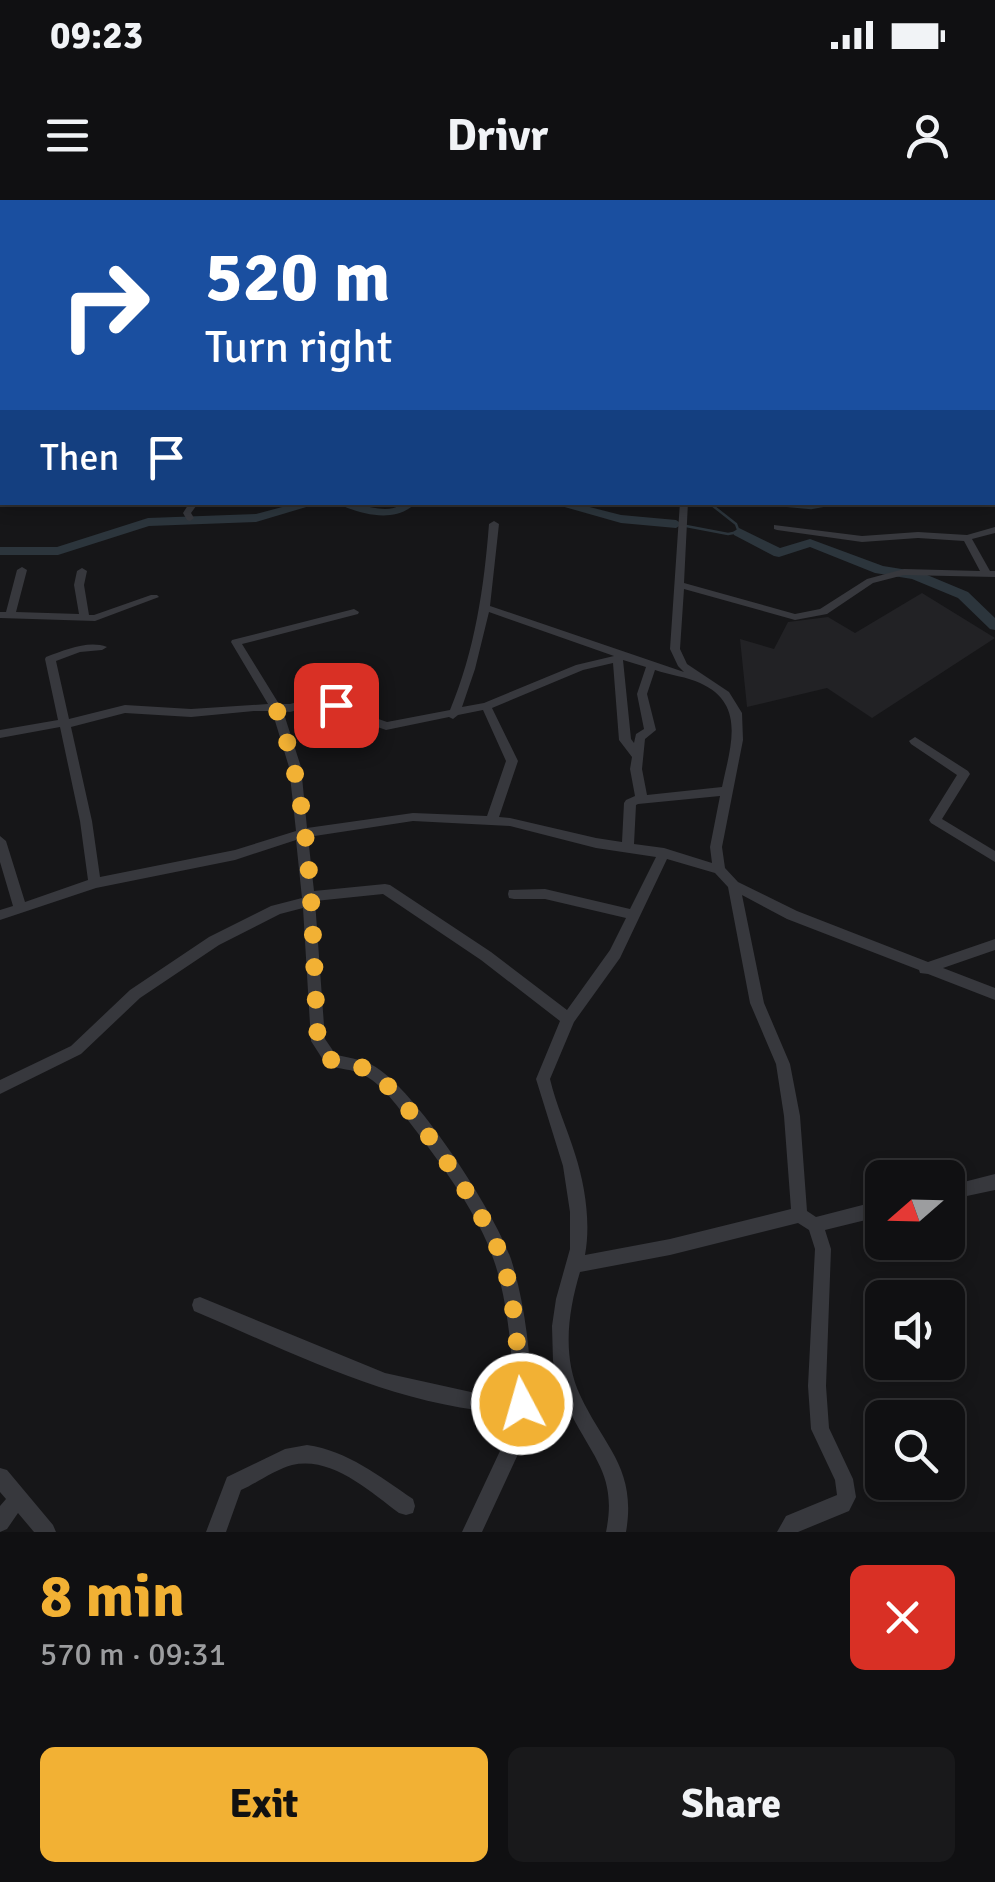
<!DOCTYPE html>
<html lang="en">
<head>
<meta charset="utf-8">
<style>
  :root { --surface:#101012; --page:#19191b; --text:#f1f3f6; --muted:#9c9d9f; --line:#303032; --accent:#f2b134 }
  body { margin:0; font-family:Signika,sans-serif; background:var(--page); color:var(--text); height:100vh; display:flex; flex-direction:column; font-size:38px; white-space:nowrap }
  * { box-sizing:border-box; margin:0 }
  p { font-size:32px; color:var(--muted) }
  .icon { flex:none; width:55px; height:55px; fill:none; stroke:currentColor; stroke-width:2; stroke-linecap:round; stroke-linejoin:round }
  .map { position:relative; height:1332px; overflow:hidden }
  .sheet { display:flex; flex-direction:column; background:var(--surface); flex:1 }
  .sheet>* { flex:none }
  .banner { position:absolute; left:0px; top:0px; width:995px; height:305px; box-shadow:0 5px 15px #0003,0 0 0 2px var(--line); background:#1a4fa0; color:#fff; overflow:hidden }
  .needle { width:65px; rotate:250deg }
  .tools { position:absolute; left:865px; top:960px; display:grid; gap:20px }
  .tools a { display:grid; place-items:center; width:100px; height:100px; border-radius:15px; background:var(--surface); box-shadow:0 5px 15px #0003,0 0 0 2px var(--line); font-size:50px }
  .pin { position:absolute; display:grid; place-items:center; width:85px; height:85px; color:#fff; margin:-42px; border-radius:20px; box-shadow:0 5px 15px #0006 }
  .me { position:absolute; width:110px; margin:-55px; rotate:354deg; stroke-linejoin:round; filter:drop-shadow(0 0 8px #0008) }
  .turn { display:flex; align-items:center; gap:35px; height:210px; padding:0 40px; font-size:45px }
  .turn .icon { width:130px; height:130px; stroke-width:2.5 }
  .turn b { display:block; font-size:70px; line-height:85px }
  .then { display:flex; align-items:center; height:95px; padding:0 40px; background:#0003; gap:20px; font-size:38px }
  .round { display:grid; place-items:center; flex:none; width:105px; height:105px; border-radius:15px; background:var(--page) }
  .head { display:flex; align-items:center; justify-content:space-between; height:170px; padding:0 40px }
  h1 { font-size:60px; font-weight:800; line-height:75px; color:var(--accent) }
  .button { display:flex; gap:20px; margin-top:auto; padding:20px 40px }
  .button a { flex:1; height:115px; border-radius:15px; background:var(--accent); color:#111; font-size:40px; font-weight:800; line-height:115px; text-align:center }
  .button a+a { background:var(--page); color:var(--text) }
  .status { display:flex; justify-content:space-between; align-items:center; height:70px; padding:0 50px; background:var(--surface); direction:ltr }
  .status svg { height:28px; fill:currentColor }
  header { display:flex; justify-content:space-between; align-items:center; height:130px; padding:0 40px; background:var(--surface); font-size:45px; font-weight:800 }
  .map>svg:first-child { display:block }
  .built { fill:#222225 }
  .lines { fill:none; stroke-linecap:round; stroke-linejoin:round }
  .stream { stroke:#2c353c; stroke-width:2.5 }
  .river { fill:#2c353c; fill-rule:evenodd }
  .minor { fill:#37383d; fill-rule:evenodd }
  .route { stroke:#f2b134; stroke-width:18; stroke-dasharray:0 32.4 }
</style>
</head>
<body>
<div class="status"><b>09:23</b><svg viewBox="0 0 49 12"><path d="M0 12V9h3v3zM5 12V6h3v6zM10 12V3h3v9zM15 12V0h3v12zM26 1h20v11H26zM47 4h2v5h-2z"/></svg></div>
<header><svg class="icon" aria-label="menu" viewBox="0 0 24 24"><path d="M4 6h16M4 12h16M4 18h16"/></svg>Drivr<svg class="icon" aria-label="person" viewBox="0 0 24 24"><circle cx="12" cy="8" r="4"/><path d="M4 21q1-7 8-7t8 7"/></svg></header>
<div class="map">
<svg width="995" height="1332" viewBox="0 0 995 1332">
  <rect width="100%" height="100%" fill="#161618"/>
  <!-- built -->
  <path class="built" d="M922,393L995,438L872,518L827,488L747,507L740,439L774,449L788,422L828,417L855,433Z"/>
  <g class="lines">
    <!-- stream -->
    <g class="stream">
      <path d="M747,302L811,308L844,302"/>
      <path d="M686,326L728,334L739,332L736,324L708,302"/>
    </g>
    <!-- river -->
    <g class="river">
      <path d="M301,302H323L256,322L149,326L58,355H0V347H57L148,318L256,314Z"/>
      <path d="M334,302C353,302 367,308 385,309C397,309 405,302 417,302C395,325 359,314 334,302Z"/>
      <path d="M547,302H570L621,315L676,320L682,324L676,328L621,323Z"/>
      <path d="M739,328L780,348L810,339L883,366L920,372L968,392L995,418V430L990,429L958,398L912,379L875,373L810,347L779,357L774,356L734,335L733,332Z"/>
    </g>
    <!-- minor -->
    <g class="minor">
      <path d="M358,0H371L364,2H354Z"/>
      <path d="M410,0H416L418,2H412Z"/>
      <rect x="750" y="0" width="6" height="2"/>
      <path d="M958,0H965L966,1L962,2Z"/>
      <rect x="0" y="41" width="2" height="4"/>
      <rect x="992" y="75" width="3" height="4"/>
      <rect x="0" y="80" width="2" height="4"/>
      <path d="M0,114H2V118L0,119Z"/>
      <path d="M992,119L995,120V125L992,124Z"/>
      <path d="M992,163H995V167L992,168Z"/>
      <rect x="0" y="183" width="2" height="5"/>
      <rect x="992" y="210" width="3" height="5"/>
      <path d="M992,272H995V278L992,277Z"/>
      <path d="M0,282L2,283V287L0,288Z"/>
      <path d="M190,302H199L191,313L194,318L190,321L187,320L183,313Z"/>
      <path d="M680,302H688L684,383L795,414L820,409L867,379L904,369L980,371L964,341L918,338L862,342L777,330L774,329V325L862,336L918,332L967,335L995,327V333L972,339L990,371H995V377L904,375L873,383L827,414L795,420L684,389L680,449L687,464L729,492L742,513L743,540L722,647L725,668L738,682L797,711L928,762L995,739V750L943,768L995,788V800L928,774L920,773L919,770L787,719L742,695L764,803L790,864L800,916L807,1011L816,1017L882,1000V1016L825,1030L831,1049L826,1186L829,1228L853,1279L856,1297L849,1311L798,1332H777L786,1316L837,1295L835,1280L811,1229L808,1186L815,1049L809,1030L798,1023L670,1055L580,1072C568,1112 562,1156 580,1195C604,1247 637,1268 626,1332H606C617,1278 595,1260 572,1216L529,1214L519,1252L482,1332H462L500,1251L511,1213C399,1208 296,1154 194,1111L192,1105L194,1099L200,1097L385,1173L480,1194L513,1195C513,1155 507,1096 493,1058C479,1016 443,967 417,932C402,913 386,887 364,875C353,869 339,869 327,866L311,841L303,708L280,714L219,745L140,798L81,854L0,894V880L71,846L130,790L209,737L271,706L302,698L296,640L235,660L96,688L0,720V710L13,706L0,662V636L6,641L25,702L88,680L80,621L60,527L0,538V530L58,520L45,459L46,457C66,450 88,440 107,447L102,450L80,452L56,461L69,519L125,505L191,509L268,504L231,442L232,440L354,409L359,412L358,414L242,444L279,504H290L316,497L387,522L450,510C475,450 484,388 489,324L494,321L499,324L490,406L684,472L678,466L670,449ZM489,412L614,456L576,465L484,503L462,507L475,469ZM623,460L646,467L637,494L644,529L636,534L634,543L631,539ZM613,463L619,540L632,557L630,569L635,596L626,600L624,603L622,642L596,638L510,618L499,617L518,561L492,508L583,470ZM655,470C669,475 688,477 700,483C747,504 730,548 722,587L647,595L642,569L645,539L656,530L647,494ZM315,505L386,530L449,517L453,519L458,515L483,510L506,561L487,616L413,613L307,628L301,567L283,511L290,512ZM254,511H272L289,567L296,631L235,650L100,677L92,621L71,527L125,513L191,517ZM720,596L710,647L712,663L664,648L634,644L636,605L638,604ZM413,621L510,626L596,648L656,657L630,709L545,689L509,690L508,694L509,698L514,699H545L626,718L610,750L567,810L491,752L390,685L385,684L314,691L308,637ZM667,659L715,673L728,687L750,803L776,864L784,916L791,1009L670,1039L585,1055C591,1023 585,985 575,954C567,928 556,905 550,879L574,822L620,758ZM383,694L481,760L560,821L536,879L563,966L570,1012V1049L556,1099L552,1126L553,1161L563,1198L531,1196C531,1153 524,1100 511,1059C494,1011 421,899 380,870C367,860 351,858 336,855L325,839L315,701Z"/>
      <path d="M22,367L27,370L16,412L79,414L74,385L77,371L82,368L87,371L84,385L89,415H94L151,395H157L159,397L95,421L0,418V412H6L17,370Z"/>
      <path d="M915,537L968,571L970,574L942,619L995,651V662L931,623L929,620L957,575L911,544L909,541Z"/>
      <path d="M995,974V990L948,1000V986Z"/>
      <path d="M307,1245C348,1251 379,1276 413,1299L415,1306L413,1313L406,1315L399,1313C369,1291 332,1256 292,1265C274,1270 257,1283 241,1290L226,1332H206L227,1277L285,1249Z"/>
      <path d="M0,1268L7,1270L53,1325L56,1332H34L18,1313L7,1329L0,1332V1306L6,1299L0,1292Z"/>
    </g>
  </g>
  <g class="lines">
    <!-- route -->
    <path class="route" d="M336,505L316,501L276,508C315,612 311,731 318,842L332,861C348,864 363,865 376,875C410,902 488,1017 502,1059C517,1105 517,1156 522,1204"/>
  </g>
</svg>
<div class="tools">
<a><svg class="needle" viewBox="-14 -14 28 28"><path d="M0-13l5 13h-10z" fill="#e53935"/><path d="M0 13l5-13h-10z" fill="#9c9d9f"/></svg></a>
<a><svg class="icon" aria-label="sound" viewBox="0 0 24 24"><path d="M4 9h4l5-4v14l-5-4H4zM17 9q2 3 0 6"/></svg></a>
<a><svg class="icon" aria-label="search" viewBox="0 0 24 24"><circle cx="10" cy="10" r="6"/><path d="M15 15l6 6"/></svg></a>
</div>
<div class="pin" style="left:336px;top:505px;background:#d93025"><svg class="icon" aria-label="arrive" viewBox="0 0 24 24"><path d="M6 21V4h12l-3 4 3 4H6"/></svg></div>
<svg class="me" style="left:522px;top:1204px" viewBox="-20 -20 40 40"><circle r="17" fill="#f2b134" stroke="#fff" stroke-width="3"/><path d="M0-11L8 9 0 5-8 9z" fill="#fff"/></svg>
<div class="banner">
<div class="turn"><svg class="icon" aria-label="right" viewBox="0 0 24 24"><path d="M7 20v-9h11M14 6l5 5-5 5"/></svg><div><b>520 m</b>Turn right</div></div>
<div class="then">Then<svg class="icon" aria-label="arrive" viewBox="0 0 24 24"><path d="M6 21V4h12l-3 4 3 4H6"/></svg></div>
</div>
</div>
<section class="sheet">
<div class="head"><div><h1>8 min</h1><p>570 m · 09:31</p></div><a class="round" style="background:#d93025;color:#fff"><svg class="icon" aria-label="close" viewBox="0 0 24 24"><path d="M6 6l12 12M18 6L6 18"/></svg></a></div>
<div class="button"><a>Exit</a><a>Share</a></div>
</section>
</body>
</html>
